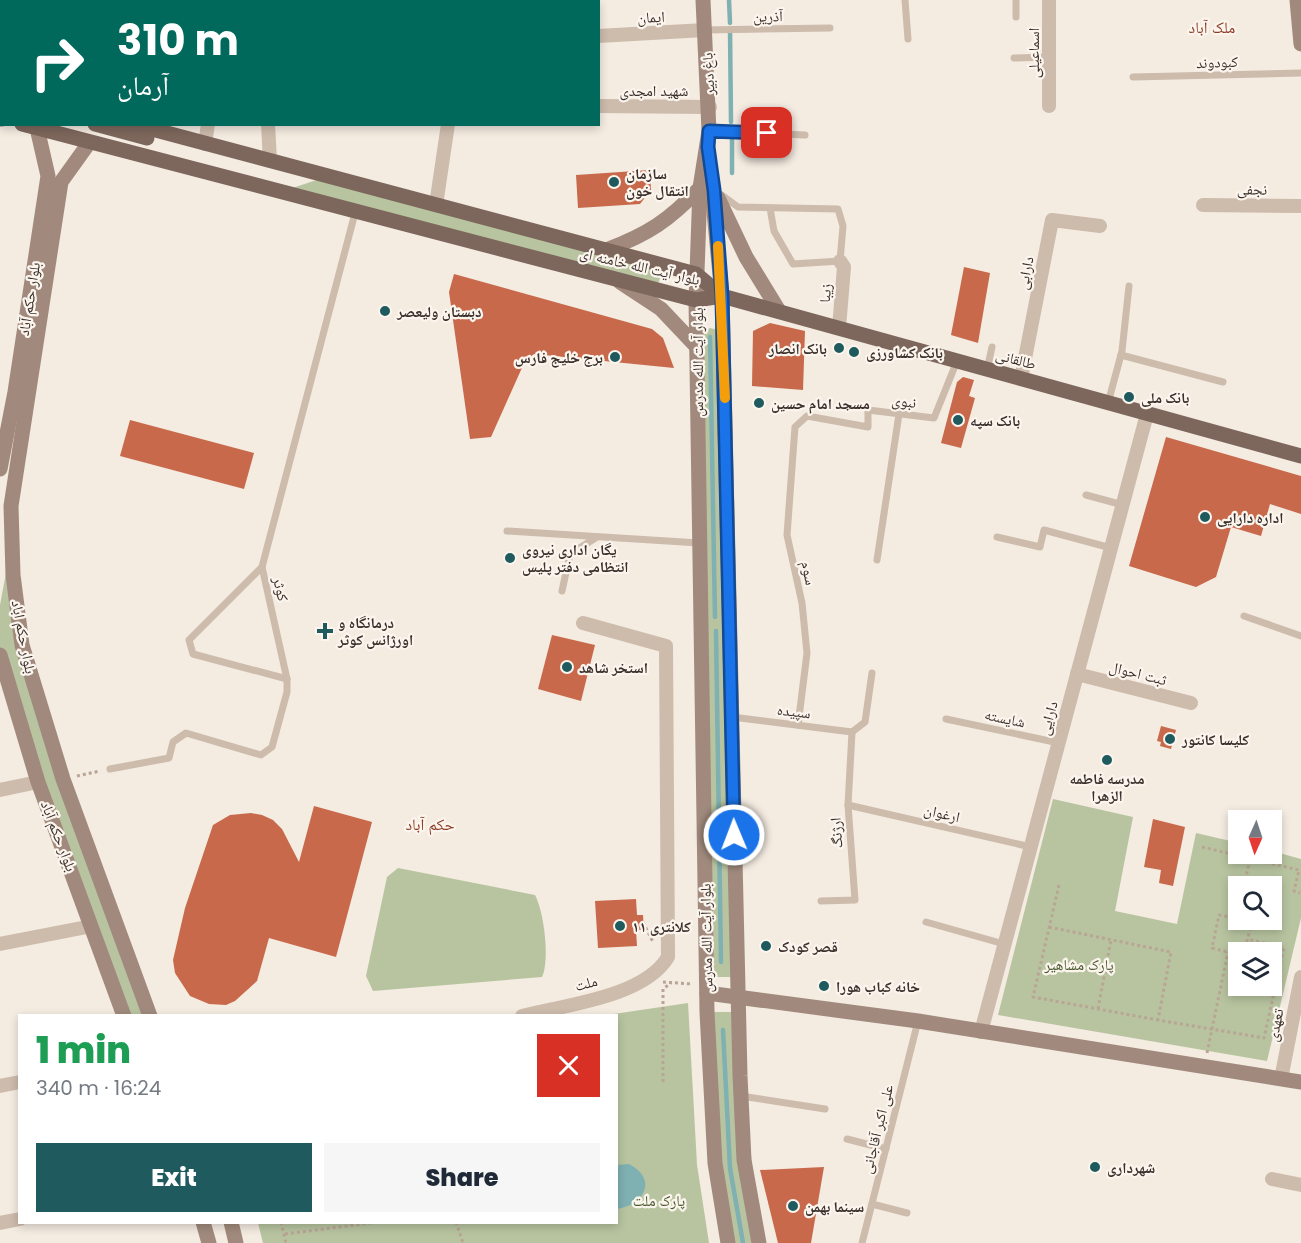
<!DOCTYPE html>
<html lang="en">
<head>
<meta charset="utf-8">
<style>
  :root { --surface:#fff; --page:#f6f6f7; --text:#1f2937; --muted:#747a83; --accent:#1f5a5e }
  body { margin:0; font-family:Poppins,"Noto Naskh Arabic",sans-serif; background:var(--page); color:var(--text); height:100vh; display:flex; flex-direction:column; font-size:22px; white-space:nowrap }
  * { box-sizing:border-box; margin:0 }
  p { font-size:20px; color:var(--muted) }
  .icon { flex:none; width:33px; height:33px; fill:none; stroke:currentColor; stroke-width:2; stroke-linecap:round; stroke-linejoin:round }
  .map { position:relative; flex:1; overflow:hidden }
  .details { position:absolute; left:18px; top:1014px; width:600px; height:210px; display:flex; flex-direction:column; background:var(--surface); border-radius:0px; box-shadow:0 3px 9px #0003 }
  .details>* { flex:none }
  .top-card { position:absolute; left:0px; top:0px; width:600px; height:126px; box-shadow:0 3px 9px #0003; background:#00695c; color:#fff; overflow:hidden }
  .needle { width:39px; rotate:183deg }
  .tools { position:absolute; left:1228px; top:810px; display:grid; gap:12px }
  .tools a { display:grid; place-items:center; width:54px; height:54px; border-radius:0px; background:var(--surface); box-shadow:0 3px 9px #0003; font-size:30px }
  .pin { position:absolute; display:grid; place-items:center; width:51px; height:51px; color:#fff; margin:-26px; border-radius:12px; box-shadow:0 3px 9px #0006 }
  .me { position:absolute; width:66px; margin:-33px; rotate:359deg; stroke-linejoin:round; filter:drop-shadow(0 0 4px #0008) }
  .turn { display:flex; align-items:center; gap:21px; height:126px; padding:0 18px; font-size:27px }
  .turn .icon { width:78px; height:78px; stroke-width:2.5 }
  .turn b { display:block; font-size:42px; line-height:51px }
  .round { display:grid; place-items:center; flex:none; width:63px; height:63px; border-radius:0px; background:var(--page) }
  .head { display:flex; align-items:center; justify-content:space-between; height:102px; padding:0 18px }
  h1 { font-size:36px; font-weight:800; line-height:45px; color:#1e9e55 }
  .button { display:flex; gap:12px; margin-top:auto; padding:12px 18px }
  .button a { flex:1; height:69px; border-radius:0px; background:var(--accent); color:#fff; font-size:24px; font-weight:800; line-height:69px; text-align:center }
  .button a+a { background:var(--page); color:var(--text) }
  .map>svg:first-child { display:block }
  .green { fill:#b8c4a0; fill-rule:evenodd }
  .water { fill:#7fb0b2 }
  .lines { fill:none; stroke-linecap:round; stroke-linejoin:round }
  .stream { stroke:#7fb0b2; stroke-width:4.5 }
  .building { fill:#c8694b }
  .path { stroke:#b9a596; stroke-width:3; stroke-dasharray:3 3; stroke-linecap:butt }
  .lane { stroke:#cdbbac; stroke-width:7 }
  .street { stroke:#cdbbac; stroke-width:14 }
  .secondary { stroke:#a18a7d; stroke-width:15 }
  .primary { stroke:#7d675c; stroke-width:15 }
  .route-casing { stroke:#114b97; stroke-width:15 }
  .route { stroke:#1a73e8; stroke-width:10 }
  .slow { stroke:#f59e0b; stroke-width:10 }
  .poi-dot { fill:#1f5a5e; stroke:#fbf5ee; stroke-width:2 }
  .labels { text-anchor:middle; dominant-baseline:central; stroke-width:4.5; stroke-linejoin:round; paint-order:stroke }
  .street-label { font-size:15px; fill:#3b302b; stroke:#fbf5ee }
  .poi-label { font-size:15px; font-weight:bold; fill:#3b302b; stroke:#fbf5ee; text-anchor:start }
  .park-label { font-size:15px; fill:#4a5a2e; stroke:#fbf5ee }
  .neighbourhood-label { font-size:16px; fill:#8c3b22; stroke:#fbf5ee }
</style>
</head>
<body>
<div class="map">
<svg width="1301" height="1243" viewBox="0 0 1301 1243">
  <rect width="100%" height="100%" fill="#f4ebe1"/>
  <!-- green -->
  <g class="green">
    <path d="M326,177L664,266L656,290L280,192Z"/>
    <path d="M710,328L718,330L737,977H706L704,331Z"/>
    <path d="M11,546L22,645L150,1015H124L0,656V605Z"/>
    <path d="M1053,799L1133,817L1115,911L1177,924L1196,833L1239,843V854L1272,851L1301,859V918L1267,1061L998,1015ZM1239,886H1272V920H1239ZM1239,952H1272V986H1239Z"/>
    <path d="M398,868L535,895C544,912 550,960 542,977L373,991L366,976L387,877Z"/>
    <path d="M688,1003L697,1165L709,1243H263L258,1223L616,1222V1016L607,1015Z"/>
    <path d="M707,1012H738L759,1243H728Z"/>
  </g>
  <!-- water -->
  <path class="water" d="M629,1164C659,1180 643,1205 617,1209V1165Z"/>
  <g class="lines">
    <!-- stream -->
    <g class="stream">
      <path d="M729,0L730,23"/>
      <path d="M730,29L731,122"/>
      <path d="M732,135V173"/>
      <path d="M710,337L715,617"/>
      <path d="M716,631L721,962"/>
      <path d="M723,1030L730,1168L743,1243"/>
    </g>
  </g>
  <!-- building -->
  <g class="building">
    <path d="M650,170L651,190L640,204L578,208L576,175Z"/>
    <path d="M964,267L990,273L978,343L951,335Z"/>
    <path d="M454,274L652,329L663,338L674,368L534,354L525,361L491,437L470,439L449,292Z"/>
    <path d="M770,323L805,331L803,390L752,386L753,331Z"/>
    <path d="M963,377L974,380L969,396L975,398L961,448L941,443L957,382Z"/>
    <path d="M130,420L254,453L244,489L120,456Z"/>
    <path d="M1166,437L1301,476V514L1270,504L1261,536L1231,527L1216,577L1196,587L1129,566Z"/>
    <path d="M552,635L595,645L581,701L538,689Z"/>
    <path d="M1161,726L1176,730L1171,749L1160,746L1161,742L1157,741Z"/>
    <path d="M314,806L372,822L336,957L269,938L257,981L235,1001L226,1005L209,1004L190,996L175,973L173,960L185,908L213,825L230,815L251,813L262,815L273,820L282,829L299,862Z"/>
    <path d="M1153,819L1185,827L1173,886L1159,883L1161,870L1144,867Z"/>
    <path d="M636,899L637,915H643L644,930H636L637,946L598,948L595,901Z"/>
    <path d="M824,1167L811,1243H778L760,1170Z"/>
  </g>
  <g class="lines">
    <!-- path -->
    <g class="path">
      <path d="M77,776L100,771"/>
      <path d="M1202,847L1299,870L1294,891L1300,893"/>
      <path d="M1059,885L1033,997L1158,1020"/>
      <path d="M1244,886L1250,858"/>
      <path d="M1237,919L1239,908"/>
      <path d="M1239,919L1219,915L1212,948L1239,955"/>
      <path d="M1240,920L1252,922L1244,952"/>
      <path d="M643,922L653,942"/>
      <path d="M1049,927L1171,952L1158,1020L1264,1038L1284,947L1247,939"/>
      <path d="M663,982L692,984"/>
      <path d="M1098,1009L1111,940"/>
      <path d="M1207,1053L1228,952"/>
      <path d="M663,1082V989L671,983"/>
      <path d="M281,1222L286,1243"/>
      <path d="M456,1222L463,1243"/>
      <path d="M285,1234L378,1222"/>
    </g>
    <!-- lane -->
    <g class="lane">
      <path d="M905,0L908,39"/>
      <path d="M1016,0V17"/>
      <path d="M705,30L830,28"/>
      <path d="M1014,58L1049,57"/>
      <path d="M1133,77L1301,73"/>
      <path d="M709,131L805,135"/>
      <path d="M719,193L738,207L838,209L843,226L840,261L793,264L774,231L770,208"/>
      <path d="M1121,355L1223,382"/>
      <path d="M987,370L992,347"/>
      <path d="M1108,403L1122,351L1129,286"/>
      <path d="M1086,495L1123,505"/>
      <path d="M507,531L699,543"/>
      <path d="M997,537L1040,547L1044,530L1111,548"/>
      <path d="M877,560L899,414"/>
      <path d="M262,567L189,640L193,654L287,679"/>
      <path d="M562,591L570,554L597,537"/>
      <path d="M1244,616L1301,636"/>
      <path d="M732,717L852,732"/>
      <path d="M946,719L1059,743"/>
      <path d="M798,725L807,653L802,603L787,535L795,427L807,416L868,427V410L934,418L957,361"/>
      <path d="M852,732L865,722L872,673"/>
      <path d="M110,769L169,758L173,742L186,733L261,755L272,747L287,692V679L262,567L355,213"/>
      <path d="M848,805L1031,847"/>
      <path d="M821,901L855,900L848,805L852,732"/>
      <path d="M926,922L1004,944"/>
      <path d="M741,1096L825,1109"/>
      <path d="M847,1139L886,1149"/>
      <path d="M872,1204L907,1213"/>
      <path d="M862,1243L918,1021"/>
    </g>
    <!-- street -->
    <g class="street">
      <path d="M258,0V2"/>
      <path d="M434,0V2"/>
      <path d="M530,0V2"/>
      <path d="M598,36L705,30"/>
      <path d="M598,106L710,107"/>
      <path d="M1049,106V0"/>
      <path d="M268,124L270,161"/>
      <path d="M205,144L208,124"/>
      <path d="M436,205L448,124"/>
      <path d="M1203,205L1301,206"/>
      <path d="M839,328L844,267L840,261"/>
      <path d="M1021,379L1052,220L1100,226"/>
      <path d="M1077,674L1191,703"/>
      <path d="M0,790L38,782"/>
      <path d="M0,944L92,926"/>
      <path d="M522,1016C565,1005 644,997 668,957L666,646L583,623"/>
      <path d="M981,1032L1147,414"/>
      <path d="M1281,1079L1301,977"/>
      <path d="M0,1086L20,1082"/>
      <path d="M1272,1179L1301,1185"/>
      <path d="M0,1223L20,1219"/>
    </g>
    <!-- secondary -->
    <g class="secondary">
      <path d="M703,0L709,131L700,188L696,300L707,1012L715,1163L728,1243"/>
      <path d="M1297,0L1301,44"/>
      <path d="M89,143L61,182L11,506L13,575L22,645L63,779L150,1016"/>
      <path d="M709,159L722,296L740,1076L744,1160L759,1243"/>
      <path d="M718,198L746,257L779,311"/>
      <path d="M606,250C649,234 669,220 700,188"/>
      <path d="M620,282L661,309L697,347"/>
      <path d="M0,469L15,392L48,176L37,128"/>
      <path d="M0,655L38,782L124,1016"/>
      <path d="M707,993L918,1021L1301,1082"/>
      <path d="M203,1222L209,1243"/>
      <path d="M231,1222L236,1243"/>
    </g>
    <!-- primary -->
    <g class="primary">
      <path d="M0,87H2"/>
      <path d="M0,119H2"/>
      <path d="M22,124L696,300L722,296L1301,456"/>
      <path d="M95,124L147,138"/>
      <path d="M133,124L696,274L722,296"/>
    </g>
  </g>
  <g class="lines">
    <defs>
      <path id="route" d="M734,835L722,296L714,190L708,147L709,131L767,133"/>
    </defs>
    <!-- route casing -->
    <use href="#route" class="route-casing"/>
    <!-- route -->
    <use href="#route" class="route"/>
    <!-- slow -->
    <path class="slow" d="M718,246L725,398"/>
  </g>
  <!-- markers -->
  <g class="poi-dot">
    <circle cx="614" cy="182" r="6"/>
    <circle cx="385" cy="311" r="6"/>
    <circle cx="839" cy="348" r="6"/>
    <circle cx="854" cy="352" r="6"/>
    <circle cx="615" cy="357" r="6"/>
    <circle cx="1129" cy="397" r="6"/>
    <circle cx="759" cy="403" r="6"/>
    <circle cx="958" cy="420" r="6"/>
    <circle cx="1205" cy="517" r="6"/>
    <circle cx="510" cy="558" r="6"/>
    <path d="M322 622h6v6h6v6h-6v6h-6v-6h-6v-6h6z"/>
    <circle cx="567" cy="667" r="6"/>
    <circle cx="1170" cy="739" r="6"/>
    <circle cx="1107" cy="760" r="6"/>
    <circle cx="620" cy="926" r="6"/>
    <circle cx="766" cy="946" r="6"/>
    <circle cx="824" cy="986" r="6"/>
    <circle cx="1095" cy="1167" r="6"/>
    <circle cx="793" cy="1206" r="6"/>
  </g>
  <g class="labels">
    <!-- street labels -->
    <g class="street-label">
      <text transform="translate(768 16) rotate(-1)">آذرین</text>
      <text transform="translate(651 17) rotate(-3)">ایمان</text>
      <text transform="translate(1033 53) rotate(-90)">اسماعیلی</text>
      <text transform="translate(1217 62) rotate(-2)">کبودوند</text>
      <text transform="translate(708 74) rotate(-93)">باغ دبیر</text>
      <text x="654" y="90">شهید امجدی</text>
      <text transform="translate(1252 189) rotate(1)">نجفی</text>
      <text transform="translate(640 266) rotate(13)">بلوار آیت الله خامنه ای</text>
      <text transform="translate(1025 273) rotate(-79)">دارابی</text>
      <text transform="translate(825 293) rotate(-86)">زیبا</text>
      <text transform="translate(29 299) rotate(-81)">بلوار حکم آباد</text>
      <text transform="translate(1016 359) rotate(15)">طالقانی</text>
      <text transform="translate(697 362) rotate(-90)">بلوار آیت الله مدرس</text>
      <text transform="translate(904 401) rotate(7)">نبوی</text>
      <text transform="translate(809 573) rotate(78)">سوم</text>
      <text transform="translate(281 589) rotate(77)">کوثر</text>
      <text transform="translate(24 637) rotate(79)">بلوار حکم اباد</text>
      <text transform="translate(1138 673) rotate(14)">ثبت احوال</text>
      <text transform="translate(794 711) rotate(7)">سپیده</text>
      <text transform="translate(1005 718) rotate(12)">شایسته</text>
      <text transform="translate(1048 718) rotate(-75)">دارایی</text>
      <text transform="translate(942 813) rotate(13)">ارغوان</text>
      <text transform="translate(836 833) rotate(-94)">ارژنگ</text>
      <text transform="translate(59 836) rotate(69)">بلوار حکم آباد</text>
      <text transform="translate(706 938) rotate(-91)">بلوار آیت الله مدرس</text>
      <text transform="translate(586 983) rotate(-15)">ملت</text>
      <text transform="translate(1275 1025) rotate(-79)">تعهدی</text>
      <text transform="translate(877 1129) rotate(-76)">علی اکبر آقاجانی</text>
    </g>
    <!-- poi labels -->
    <g class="poi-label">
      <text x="626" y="173">سازمان<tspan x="626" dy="17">انتقال خون</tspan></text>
      <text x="397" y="311">دبستان ولیعصر</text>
      <text x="827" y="348" text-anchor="end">بانک انصار</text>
      <text x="866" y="352">بانک کشاورزی</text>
      <text x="603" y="357" text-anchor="end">برج خلیج فارس</text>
      <text x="1141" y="397">بانک ملی</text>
      <text x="771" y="403">مسجد امام حسین</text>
      <text x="970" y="420">بانک سپه</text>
      <text x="1217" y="517">اداره دارایی</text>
      <text x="522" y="549">یگان اداری نیروی<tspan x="522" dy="17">انتظامی دفتر پلیس</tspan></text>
      <text x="338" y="622">درمانگاه و<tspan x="338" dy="17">اورژانس کوثر</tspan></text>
      <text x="579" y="667">استخر شاهد</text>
      <text x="1182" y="739">کلیسا کانتور</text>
      <text x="1107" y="778" text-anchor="middle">مدرسه فاطمه<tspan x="1107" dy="17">الزهرا</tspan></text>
      <text x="632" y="926">کلانتری ۱۱</text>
      <text x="778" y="946">قصر کودک</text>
      <text x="836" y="986">خانه کباب هورا</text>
      <text x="1107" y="1167">شهرداری</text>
      <text x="805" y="1206">سینما بهمن</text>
    </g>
    <!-- park labels -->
    <g class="park-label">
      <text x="1079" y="964">پارک مشاهیر</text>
      <text x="659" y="1200">پارک ملت</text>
    </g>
    <!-- neighbourhood labels -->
    <g class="neighbourhood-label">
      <text x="1212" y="27">ملک آباد</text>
      <text x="430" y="824">حکم آباد</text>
    </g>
  </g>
</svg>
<div class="tools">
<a><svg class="needle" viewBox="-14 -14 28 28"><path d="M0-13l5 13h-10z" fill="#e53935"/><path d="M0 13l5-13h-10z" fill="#747a83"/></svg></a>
<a><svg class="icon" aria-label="search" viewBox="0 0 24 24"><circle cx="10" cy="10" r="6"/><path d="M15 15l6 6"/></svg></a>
<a><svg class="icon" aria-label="layers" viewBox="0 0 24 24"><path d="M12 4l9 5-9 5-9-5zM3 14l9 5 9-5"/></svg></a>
</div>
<div class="pin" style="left:767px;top:133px;background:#d93025"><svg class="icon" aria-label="arrive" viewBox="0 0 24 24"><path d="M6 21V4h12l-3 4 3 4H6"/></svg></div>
<svg class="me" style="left:734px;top:835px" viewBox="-20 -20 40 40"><circle r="17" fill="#1a73e8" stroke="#fff" stroke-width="3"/><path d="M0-11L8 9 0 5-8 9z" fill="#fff"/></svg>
<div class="top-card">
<div class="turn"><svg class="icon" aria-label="right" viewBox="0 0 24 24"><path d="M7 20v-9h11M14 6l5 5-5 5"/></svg><div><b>310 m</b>آرمان</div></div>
</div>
<section class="details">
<div class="head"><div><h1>1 min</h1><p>340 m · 16:24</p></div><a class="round" style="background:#d93025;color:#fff"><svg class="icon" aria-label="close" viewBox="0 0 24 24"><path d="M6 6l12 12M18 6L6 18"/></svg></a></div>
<div class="button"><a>Exit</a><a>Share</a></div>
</section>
</div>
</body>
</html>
